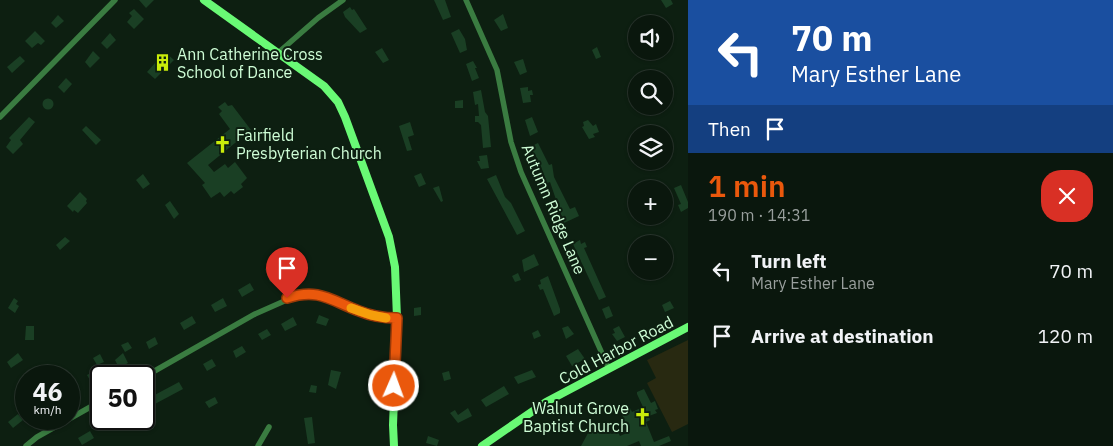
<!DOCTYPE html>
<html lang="en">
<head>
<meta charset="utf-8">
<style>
  :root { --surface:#0a170d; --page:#18241b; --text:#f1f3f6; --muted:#999f9d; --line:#2a362e; --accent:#ea580c }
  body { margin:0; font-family:"IBM Plex Sans",sans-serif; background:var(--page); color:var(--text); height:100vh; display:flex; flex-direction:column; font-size:19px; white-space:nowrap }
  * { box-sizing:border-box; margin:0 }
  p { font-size:16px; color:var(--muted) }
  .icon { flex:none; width:28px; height:28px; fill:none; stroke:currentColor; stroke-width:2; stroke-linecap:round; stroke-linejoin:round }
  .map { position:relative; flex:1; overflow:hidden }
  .details { display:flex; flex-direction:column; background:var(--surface); width:425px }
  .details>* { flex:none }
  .banner { background:#1a4fa0; color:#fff; overflow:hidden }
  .tools { position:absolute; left:628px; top:15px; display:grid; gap:10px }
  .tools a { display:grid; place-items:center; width:45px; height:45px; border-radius:50%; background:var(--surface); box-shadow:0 1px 4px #0004,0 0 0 1px var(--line); font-size:25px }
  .speed { position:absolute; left:15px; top:365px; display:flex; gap:10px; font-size:25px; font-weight:700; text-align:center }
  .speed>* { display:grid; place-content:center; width:65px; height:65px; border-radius:50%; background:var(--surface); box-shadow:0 1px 4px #0004,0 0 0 1px var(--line); line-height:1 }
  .speed small { font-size:12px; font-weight:400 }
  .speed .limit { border:2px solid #111; border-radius:8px; background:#fff; color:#111 }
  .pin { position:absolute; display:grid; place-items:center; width:42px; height:42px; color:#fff; margin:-51px -21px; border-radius:50% 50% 50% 0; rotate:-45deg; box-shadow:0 0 5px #0007 }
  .pin .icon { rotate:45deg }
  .me { position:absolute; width:55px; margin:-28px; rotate:2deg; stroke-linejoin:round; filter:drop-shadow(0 0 4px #0008) }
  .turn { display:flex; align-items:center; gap:18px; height:105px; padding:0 20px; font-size:22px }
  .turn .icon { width:65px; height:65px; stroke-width:2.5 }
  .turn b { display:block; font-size:35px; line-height:42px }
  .then { display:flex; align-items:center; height:48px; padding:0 20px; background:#0003; gap:10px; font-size:19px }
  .round { display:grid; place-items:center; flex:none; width:52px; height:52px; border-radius:20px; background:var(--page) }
  .head { display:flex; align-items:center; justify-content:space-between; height:85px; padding:0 20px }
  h1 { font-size:30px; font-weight:600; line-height:38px; color:var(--accent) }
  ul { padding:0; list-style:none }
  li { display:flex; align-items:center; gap:15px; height:65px; padding:0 20px }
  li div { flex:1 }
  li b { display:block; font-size:19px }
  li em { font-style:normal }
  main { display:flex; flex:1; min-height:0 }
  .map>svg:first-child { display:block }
  .green { fill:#282911 }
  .building { fill:#1a3f24 }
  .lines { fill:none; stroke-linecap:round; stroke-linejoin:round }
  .minor { stroke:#3a7c41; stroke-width:5.5 }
  .secondary { stroke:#69f975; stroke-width:8 }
  .route-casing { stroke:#983908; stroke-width:12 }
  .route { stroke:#ea580c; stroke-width:9 }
  .slow { stroke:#f59e0b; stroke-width:9 }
  .labels { text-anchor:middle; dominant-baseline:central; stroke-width:4; stroke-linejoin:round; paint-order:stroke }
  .poi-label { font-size:16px; fill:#cefdd6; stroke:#0d1f11; text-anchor:start }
  .street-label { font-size:16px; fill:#cefdd6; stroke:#0d1f11 }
</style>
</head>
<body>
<main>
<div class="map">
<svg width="688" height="446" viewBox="0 0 688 446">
  <rect width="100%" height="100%" fill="#0d1f11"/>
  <!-- green -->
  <path class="green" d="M688,340V424L672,432L647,383L656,378L647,360Z"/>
  <!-- building -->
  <g class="building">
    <path d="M139,0H154L146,8Z"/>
    <path d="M434,0H445L451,17L443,20Z"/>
    <path d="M661,0H671L673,4L666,8Z"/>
    <path d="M350,7L352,10L354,9L367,29L360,33L345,17L343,12Z"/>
    <path d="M134,9L144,19L134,29L127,22L132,16L129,13Z"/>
    <path d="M503,14L508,28L501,31L494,20Z"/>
    <path d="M58,15L64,21L56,28L51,23Z"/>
    <path d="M459,29L465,39L467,50L460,53L451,33Z"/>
    <path d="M35,31L45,41L41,45L38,43L32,48L25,41Z"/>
    <path d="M110,33L116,40L107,49L101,43Z"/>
    <path d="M597,47L601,57L596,59L592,50Z"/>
    <path d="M382,48L389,60L383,63L375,52Z"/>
    <path d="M93,51L100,58L90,68L85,62Z"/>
    <path d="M165,52L174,60L155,79L147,72Z"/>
    <path d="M20,56L25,61L12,73L7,67Z"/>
    <path d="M523,59L527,72L520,75L514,62Z"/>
    <path d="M473,61L477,68H475L479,78L472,81L466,64Z"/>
    <path d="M66,78L72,84L64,93L58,87Z"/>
    <path d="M528,87V91L532,90L533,95H530L531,102L523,103L520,88Z"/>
    <path d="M481,90L485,112L488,116L491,147L483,148L481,125L478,122H475V116H479L478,104L475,105L473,92Z"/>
    <circle cx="48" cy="104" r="5.5"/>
    <path d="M463,100V108H455V101Z"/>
    <path d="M225,102L228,106L232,105L251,130L208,165L214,172L225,164L228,168L235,162L247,178L241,184L243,187L234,194L231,191L224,197L220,192L211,198L202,185L205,183L187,163L230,129L219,114L222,111L218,107Z"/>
    <path d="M29,117L35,122L20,140L23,144L13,154L6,147L11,140L9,138Z"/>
    <path d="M532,117L538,132L530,136L525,120Z"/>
    <path d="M588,120L593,126L596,124L599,132L593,134L595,137L589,139L582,127L584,126L583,122Z"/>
    <path d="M410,122L414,135L408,137L412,150L407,151L399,126Z"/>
    <path d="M86,126L101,140L96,145L82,130Z"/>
    <path d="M538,143L549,165L552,164L554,177L570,209L575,207L579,216L564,223L550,182L547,183L539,161L530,147Z"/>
    <path d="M487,155L489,168L481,169L477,161H480L479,156Z"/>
    <path d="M421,173L426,184L419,187L414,176Z"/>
    <path d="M143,174L150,184L143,189L136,180Z"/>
    <path d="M496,175L505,197L511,203L525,231L517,235L487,179Z"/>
    <path d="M681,185L688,202V208L681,212L678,205L681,204L674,188Z"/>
    <path d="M439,186L443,201L441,202L433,188Z"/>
    <path d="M80,192L87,199L86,201L87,203L78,213L74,210L73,212L67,206Z"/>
    <path d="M170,201L179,214L174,219L165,205Z"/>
    <path d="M65,237L70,241L60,250L56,245Z"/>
    <path d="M580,240L581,244L585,242L587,247L584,248L606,297L599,300L573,244Z"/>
    <path d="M534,254L539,265L524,272L522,260Z"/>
    <path d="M299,261V264L304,263L306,272L293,273L292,262Z"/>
    <path d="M275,263L282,277L270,282L265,269Z"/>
    <path d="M518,273L521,280L515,282L512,276Z"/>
    <path d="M548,276L560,309V313L554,316L543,289L540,290L538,285L541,284L540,280Z"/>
    <path d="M250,283L254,290L242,297L238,290Z"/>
    <path d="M14,298L18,301L16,304L19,306L15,313L8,308Z"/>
    <path d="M223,298L227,306L215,312L211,305Z"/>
    <path d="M670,301L674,308L665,312L662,305Z"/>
    <path d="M609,306L613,316L606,319L602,309Z"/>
    <path d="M421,307V315L414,316V308Z"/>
    <path d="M319,315L329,319L326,326L316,323Z"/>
    <path d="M192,316L196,323L184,330L180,323Z"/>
    <path d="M293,317L297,325L285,331L281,324Z"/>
    <path d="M26,326H34V340H25Z"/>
    <path d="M568,326L574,334L566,339L562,328Z"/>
    <path d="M619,326L625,337L617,341L612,334L615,333L613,329Z"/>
    <path d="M267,329L271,335L262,340L258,334Z"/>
    <path d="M538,330L541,336L534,339L532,333Z"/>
    <path d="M155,337L158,344L149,349L146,342Z"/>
    <path d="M128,342L132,348L125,352L121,345Z"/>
    <path d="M242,346L246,352L236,358L233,351Z"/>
    <path d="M578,349L585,359L572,366L566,356Z"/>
    <path d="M18,353L23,360L11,368L7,362Z"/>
    <path d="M123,353L128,363L119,368L115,360Z"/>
    <path d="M100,354L104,362L97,365L93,358Z"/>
    <path d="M212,359L216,366L207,371L203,364Z"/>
    <path d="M98,369L102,376L91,382L87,375Z"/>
    <path d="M331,370L341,372L336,389L328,385Z"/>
    <path d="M532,370L536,377L518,384L514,377Z"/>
    <path d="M449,371L451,379L444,381L442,373Z"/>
    <path d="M69,377L76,390L69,394Z"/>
    <path d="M179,382L183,389L153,405L149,398Z"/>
    <path d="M311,385L317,386L316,393L309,392Z"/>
    <path d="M504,386L509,394L486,407L481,400Z"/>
    <path d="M644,389L651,403L655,401L658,409L655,410L657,413L649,416L650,420L646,422L654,442L669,436L671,441L659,446H641L639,441L627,446H581L593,424L604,428L603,431L612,434L618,432L620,436L629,432L621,412L630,408L632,412L643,407L637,394V392Z"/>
    <path d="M215,397L218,403L209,408L205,402Z"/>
    <path d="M468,408L472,416L458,423L450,413L455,410L458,415Z"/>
    <path d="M18,414L23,420L13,428L8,422Z"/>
    <path d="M312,417L315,443L308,444L304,418Z"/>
    <path d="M112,419H116L118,424L106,429L103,422Z"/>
    <path d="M90,431L94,438L82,445L78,438Z"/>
    <path d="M428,436L439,440L437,446L426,443Z"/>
  </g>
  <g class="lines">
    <!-- minor -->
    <g class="minor">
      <path d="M466,0L497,70L511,142L521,172L609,369"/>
      <path d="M279,52L318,18L343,0"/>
      <path d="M0,117L115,0"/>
      <path d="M144,377L255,314L298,295L327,296L360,312L397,318"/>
      <path d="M26,446L37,437L101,401"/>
      <path d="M258,446L269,427"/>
    </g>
    <!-- secondary -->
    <g class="secondary">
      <path d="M204,0L324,86L338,102L345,117L389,237L395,267L397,318L393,425L394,446"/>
      <path d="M482,446L546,402L688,327"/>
    </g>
  </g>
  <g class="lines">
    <defs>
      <path id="route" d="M287,298C319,288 330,300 359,311C371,316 384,318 397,318L394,386"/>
    </defs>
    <!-- route casing -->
    <use href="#route" class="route-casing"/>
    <!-- route -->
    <use href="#route" class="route"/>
    <!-- slow -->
    <path class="slow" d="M351,308L371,315L386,318"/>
  </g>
  <!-- icons -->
  <defs>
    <symbol id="building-bare" viewBox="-9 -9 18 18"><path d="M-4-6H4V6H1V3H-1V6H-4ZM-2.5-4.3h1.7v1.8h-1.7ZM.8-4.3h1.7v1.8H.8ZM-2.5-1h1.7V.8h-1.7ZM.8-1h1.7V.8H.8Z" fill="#c9ec0a" stroke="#0d1f11" stroke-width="2.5" paint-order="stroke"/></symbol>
    <symbol id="church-bare" viewBox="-9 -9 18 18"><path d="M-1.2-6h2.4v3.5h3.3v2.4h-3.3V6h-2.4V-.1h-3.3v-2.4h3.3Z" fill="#c9ec0a" stroke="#0d1f11" stroke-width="2.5" paint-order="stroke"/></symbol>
  </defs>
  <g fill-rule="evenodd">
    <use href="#building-bare" x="150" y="50" width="25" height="25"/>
    <use href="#church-bare" x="210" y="132" width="25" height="25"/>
    <use href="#church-bare" x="630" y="404" width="25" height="25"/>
  </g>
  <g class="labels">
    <!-- poi labels -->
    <g class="poi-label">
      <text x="177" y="54">Ann Catherine Cross<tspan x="177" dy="18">School of Dance</tspan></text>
      <text x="236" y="135">Fairfield<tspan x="236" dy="18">Presbyterian Church</tspan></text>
      <text x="629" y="408" text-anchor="end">Walnut Grove<tspan x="629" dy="18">Baptist Church</tspan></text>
    </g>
    <!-- street labels -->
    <g class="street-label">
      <text transform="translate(554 209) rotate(67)">Autumn Ridge Lane</text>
      <text transform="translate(616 350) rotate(-28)">Cold Harbor Road</text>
    </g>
  </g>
</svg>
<div class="tools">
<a><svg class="icon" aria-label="sound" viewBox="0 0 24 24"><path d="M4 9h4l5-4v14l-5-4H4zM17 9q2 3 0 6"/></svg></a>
<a><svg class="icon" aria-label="search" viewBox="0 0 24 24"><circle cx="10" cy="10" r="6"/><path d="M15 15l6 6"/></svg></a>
<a><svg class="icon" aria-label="layers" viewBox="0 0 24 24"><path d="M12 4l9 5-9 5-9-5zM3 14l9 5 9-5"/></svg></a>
<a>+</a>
<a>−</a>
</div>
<div class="speed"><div>46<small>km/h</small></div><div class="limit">50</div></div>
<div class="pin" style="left:287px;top:298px;background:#d93025"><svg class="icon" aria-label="arrive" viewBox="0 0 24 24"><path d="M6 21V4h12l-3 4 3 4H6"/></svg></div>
<svg class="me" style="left:394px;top:386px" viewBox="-20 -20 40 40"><circle r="17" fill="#ea580c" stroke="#fff" stroke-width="3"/><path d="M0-11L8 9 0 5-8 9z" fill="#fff"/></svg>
</div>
<section class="details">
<div class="banner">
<div class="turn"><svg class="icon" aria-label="left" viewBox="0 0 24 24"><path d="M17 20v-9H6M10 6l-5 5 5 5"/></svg><div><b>70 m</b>Mary Esther Lane</div></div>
<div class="then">Then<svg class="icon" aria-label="arrive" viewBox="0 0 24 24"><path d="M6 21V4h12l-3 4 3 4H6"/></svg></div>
</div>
<div class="head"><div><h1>1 min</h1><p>190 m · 14:31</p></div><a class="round" style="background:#d93025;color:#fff"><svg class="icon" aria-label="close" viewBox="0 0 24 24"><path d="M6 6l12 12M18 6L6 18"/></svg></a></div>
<ul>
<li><svg class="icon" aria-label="left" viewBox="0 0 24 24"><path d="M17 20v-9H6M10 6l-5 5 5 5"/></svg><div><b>Turn left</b><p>Mary Esther Lane</p></div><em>70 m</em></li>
<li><svg class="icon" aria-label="arrive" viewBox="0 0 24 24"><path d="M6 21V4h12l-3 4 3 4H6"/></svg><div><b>Arrive at destination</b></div><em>120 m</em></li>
</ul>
</section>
</main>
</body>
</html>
